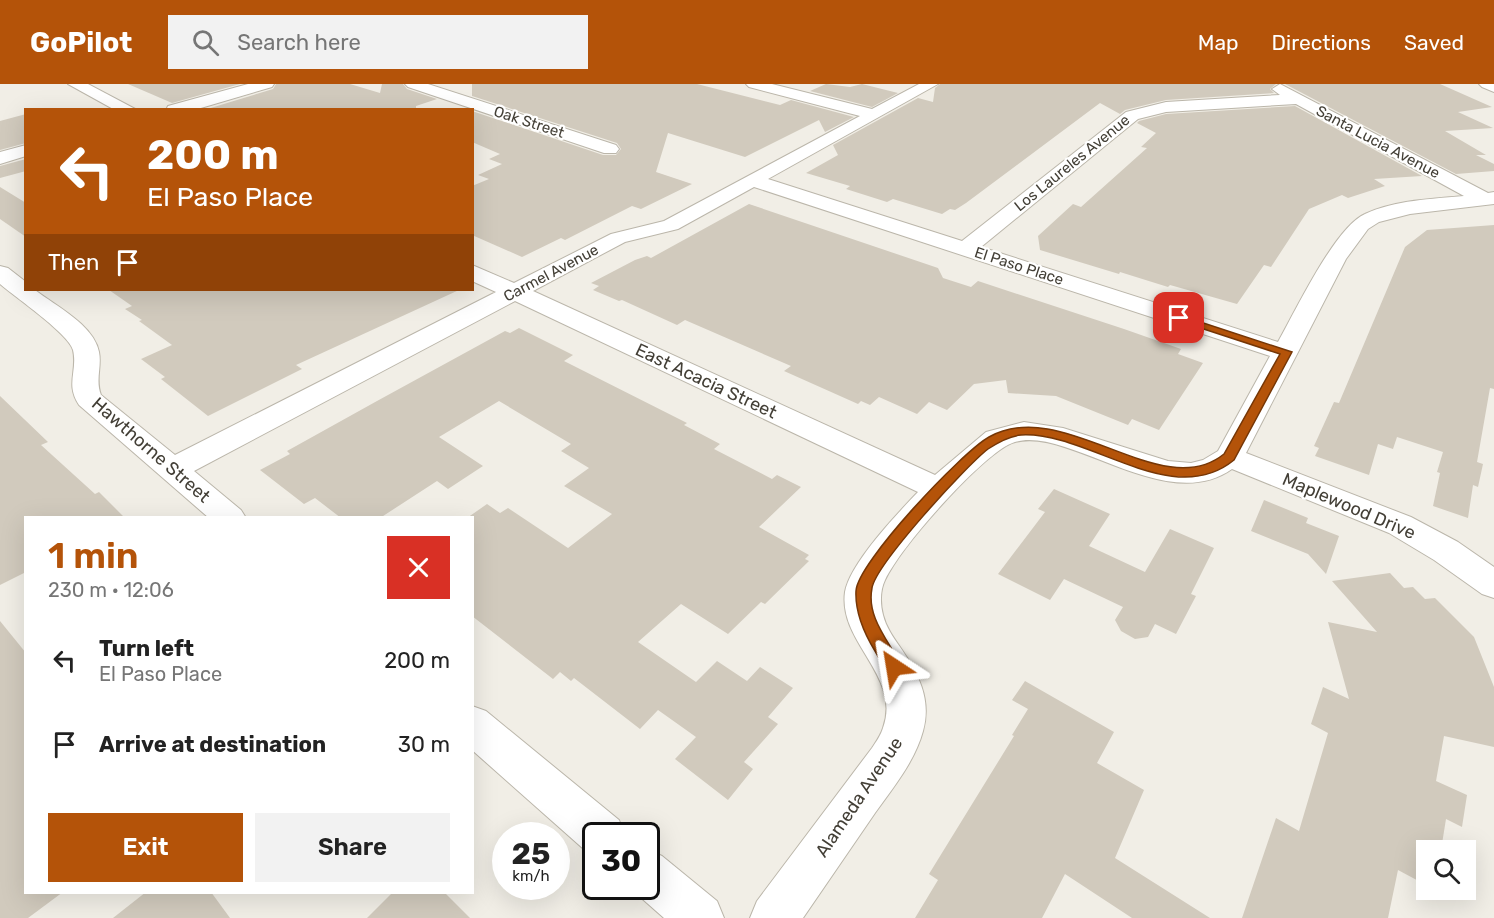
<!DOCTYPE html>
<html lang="en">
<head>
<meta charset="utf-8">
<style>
  :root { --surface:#fff; --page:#f2f2f2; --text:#222; --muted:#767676; --accent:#b45309 }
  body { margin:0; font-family:Rubik,sans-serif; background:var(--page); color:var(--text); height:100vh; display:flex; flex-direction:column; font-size:22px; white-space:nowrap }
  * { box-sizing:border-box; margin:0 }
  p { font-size:20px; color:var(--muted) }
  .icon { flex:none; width:33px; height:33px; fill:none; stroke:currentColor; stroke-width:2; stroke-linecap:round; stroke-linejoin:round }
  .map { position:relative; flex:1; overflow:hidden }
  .details { position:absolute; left:24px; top:432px; width:450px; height:378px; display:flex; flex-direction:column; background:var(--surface); border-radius:0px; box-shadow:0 6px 24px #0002 }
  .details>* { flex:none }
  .top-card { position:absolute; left:24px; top:24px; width:450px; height:183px; border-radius:0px; box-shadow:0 6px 24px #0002; background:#b45309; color:#fff; overflow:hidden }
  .tools { position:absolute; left:1416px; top:756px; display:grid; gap:12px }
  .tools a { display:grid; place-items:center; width:60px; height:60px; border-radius:0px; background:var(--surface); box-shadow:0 6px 24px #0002; font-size:30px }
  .speed { position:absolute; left:492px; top:738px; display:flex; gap:12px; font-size:30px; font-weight:700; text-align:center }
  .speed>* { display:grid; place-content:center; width:78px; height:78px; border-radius:50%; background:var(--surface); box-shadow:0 6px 24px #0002; line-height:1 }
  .speed small { font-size:15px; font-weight:400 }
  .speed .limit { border:3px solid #111; border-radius:9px; background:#fff; color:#111 }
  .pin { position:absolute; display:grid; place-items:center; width:51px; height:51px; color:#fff; margin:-26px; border-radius:12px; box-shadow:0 3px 9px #0006 }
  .me { position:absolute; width:66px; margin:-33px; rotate:327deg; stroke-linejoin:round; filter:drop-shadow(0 0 4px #0008) }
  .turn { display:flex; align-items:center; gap:21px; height:126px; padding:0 24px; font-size:27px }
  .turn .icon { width:78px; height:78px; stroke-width:2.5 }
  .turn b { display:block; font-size:42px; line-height:51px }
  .then { display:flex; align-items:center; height:57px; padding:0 24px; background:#0003; gap:12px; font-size:22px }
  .round { display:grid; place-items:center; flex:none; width:63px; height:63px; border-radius:0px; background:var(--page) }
  .headline { display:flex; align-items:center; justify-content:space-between; height:102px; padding:0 24px }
  h1 { font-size:36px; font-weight:600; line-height:45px; color:var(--accent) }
  .primary-button { display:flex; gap:12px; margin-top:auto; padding:12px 24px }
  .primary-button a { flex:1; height:69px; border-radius:0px; background:var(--accent); color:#fff; font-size:24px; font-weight:600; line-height:69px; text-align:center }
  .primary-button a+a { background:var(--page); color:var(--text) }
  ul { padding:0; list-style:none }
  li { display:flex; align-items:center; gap:18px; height:84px; padding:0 24px }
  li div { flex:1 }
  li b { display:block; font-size:22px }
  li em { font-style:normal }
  header { display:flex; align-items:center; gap:36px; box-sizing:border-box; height:84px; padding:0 30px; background:var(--accent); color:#fff }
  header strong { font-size:28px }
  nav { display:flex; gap:33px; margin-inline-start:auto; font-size:21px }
  .search { width:420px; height:54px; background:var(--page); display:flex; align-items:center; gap:15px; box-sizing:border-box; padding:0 21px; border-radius:0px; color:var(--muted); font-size:22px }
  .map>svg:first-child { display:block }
  .building { fill:#d1cabd }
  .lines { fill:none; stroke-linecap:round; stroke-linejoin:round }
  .minor-casing { stroke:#bbb6aa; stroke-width:2 }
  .tertiary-casing { stroke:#bbb6aa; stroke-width:2 }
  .minor { fill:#fff; fill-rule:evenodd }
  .tertiary { fill:#fff; fill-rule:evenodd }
  .route { fill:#b45309; stroke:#753606; stroke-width:1.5 }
  .labels { text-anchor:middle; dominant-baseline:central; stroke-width:4.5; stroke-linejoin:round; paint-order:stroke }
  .far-street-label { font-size:15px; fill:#433f36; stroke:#fff }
  .street-label { font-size:18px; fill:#433f36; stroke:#fff }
</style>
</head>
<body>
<header>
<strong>GoPilot</strong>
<div class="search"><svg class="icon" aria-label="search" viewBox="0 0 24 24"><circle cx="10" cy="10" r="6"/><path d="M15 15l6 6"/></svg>Search here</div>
<nav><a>Map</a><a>Directions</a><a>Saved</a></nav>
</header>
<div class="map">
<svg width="1494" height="834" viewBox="0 0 1494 834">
  <rect width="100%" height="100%" fill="#f1eee6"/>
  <!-- building -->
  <g class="building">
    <path d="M128,0H240L172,19Z"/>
    <path d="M276,0H350L380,9L382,0H403L407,5L437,15L416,22V26H204L273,5Z"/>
    <path d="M472,0H697L780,21L791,16L854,33L825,48L819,36L745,73L668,49L656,88L692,100L641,125L632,122L565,156L561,154L522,173L472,151V102L489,95L478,91L502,80L489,75L500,70L472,58V27L603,71H616L621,65L617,59L472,12Z"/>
    <path d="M826,0L850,3L862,0L898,9L872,23L810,7Z"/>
    <path d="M940,0H1276L1270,5L1274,9L1166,16L1125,26L1120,30L1100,19L966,119L955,126L950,125L942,130L893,115L887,118L846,105L850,102L806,89L838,71L833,61L918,14L933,18L935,4Z"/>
    <path d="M1285,0H1440L1492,23L1458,28L1493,44L1445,47L1486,71H1476L1494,80V87L1456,90Z"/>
    <path d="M1295,22L1422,92L1374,95L1385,102L1348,114L1342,111L1309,125L1271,183L1264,181L1237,220L1170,201L1168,203L1120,188L1119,190L1040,166L1038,152L1073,120L1081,123L1147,64L1141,63L1156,49L1137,39L1139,37L1166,30Z"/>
    <path d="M26,30V59L0,66V37Z"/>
    <path d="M26,75V87L0,94V82Z"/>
    <path d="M0,103L26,119V153L0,135Z"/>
    <path d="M749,120L938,184L943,194L971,203L978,197L1124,245L1181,265L1178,270L1203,279L1159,346L1132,335L1128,341L1056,312L1008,309L1006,296L974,300L947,326L929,318L917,330L879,313L870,321L861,317L858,320L784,287L791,282L685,236L677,241L622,216L619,217L593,206L599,202L591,199L635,176L647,172L651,174Z"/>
    <path d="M1494,141V305L1490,304L1477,378L1483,380L1478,403L1473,401L1468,434L1433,422L1440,389L1437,388L1443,368L1397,353L1393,365L1378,360L1369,391L1315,372L1319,364L1314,362L1334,318L1339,319L1405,163L1427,146Z"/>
    <path d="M109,206H459L296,281L302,285L208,332L161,295L165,293L141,275L172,261L139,237L142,236L125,225L132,222Z"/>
    <path d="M519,244L573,271L564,277L687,339L684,341L720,360L714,365L772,395L777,391L801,403L759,443L809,471L805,475L809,477L765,520L761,518L728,550L681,520L638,558L696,598L717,577L747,597L760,583L793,604L768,633L778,640L744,678L753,685L728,716L675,675L696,653L658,626L640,645L574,594L571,597L560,588L553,595L472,532V434H467L487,420L500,429L508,424L568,464L612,430L564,402L589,384L561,367L571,360L499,317L439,353L483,382L448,405L437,397L380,434H341L315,414L304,420L260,386L290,370L287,367L377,317L505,247L510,249Z"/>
    <path d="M0,312L48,358L41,361L95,410L99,408L125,434H26V488L0,501Z"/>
    <path d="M1054,405L1110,430L1089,462L1145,488L1170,445L1214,464L1191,510L1196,512L1176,550L1155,540L1148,553L1135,555L1121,547L1115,536L1123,523L1064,495L1050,516L998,490L1045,428L1038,425Z"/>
    <path d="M1264,416L1308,434L1306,439L1339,452L1326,490L1308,470L1251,447Z"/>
    <path d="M1390,489L1404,504L1413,503L1425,515L1435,514L1474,553L1494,603V663L1444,652L1436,697L1467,711L1462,743L1446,735L1441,766H1426V801L1398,786L1388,834H1242L1276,734L1299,747L1328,649L1311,640L1323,603L1349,615L1328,538L1377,548L1332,497Z"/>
    <path d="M0,537L26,569V808H63L28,834H0Z"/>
    <path d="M1025,597L1114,648L1097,679L1144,706L1115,774L1210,834H1132L1065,790L1042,834H915L938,796L929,790L1014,652L1012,651L1028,625L1012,616Z"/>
    <path d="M146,808H211L230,834H113Z"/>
    <path d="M393,808H444L470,834H367Z"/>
  </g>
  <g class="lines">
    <defs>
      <g id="minor">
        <path d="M68,0H88L137,26H115Z"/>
        <path d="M405,0H428L616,61L619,65L616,69H604L408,3Z"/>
        <path d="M746,0H772L872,25L919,0H938L768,95L962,157L1126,28L1166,18L1280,11L1272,5L1280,0L1488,109L1494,108V120L1410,130L1379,138L1368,145L1346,175L1246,369L1411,433L1458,458L1494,483V514L1482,510L1434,476L1389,449L1232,385C1162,435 1057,331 1006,362C973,382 902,461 885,496C880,506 880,520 883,531C886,543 893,553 900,563C918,589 932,615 923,647C915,677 893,704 875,729C851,764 827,799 803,834H750L757,817L872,664C876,658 881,651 883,644C902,592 838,559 845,508C850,479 898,429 918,408L515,217L194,387L241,426L246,434H209L79,321C65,300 78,287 73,266C69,250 15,213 0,200V182L8,184L26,198V206H35C56,222 94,241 99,268C102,283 95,296 101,311L175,371L496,208L472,197V181L514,199L611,150L664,137L860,32L749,3ZM1296,20L1464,112C1432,115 1395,116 1365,130C1335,143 1295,228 1278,258L981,163L1138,35L1166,28ZM754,103L1270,272L1218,367L1203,376L1191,379L1168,377L1063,344L1024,338L986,348L935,391L533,207L625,158L678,145Z"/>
        <path d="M1479,0H1494V8L1482,3Z"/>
        <path d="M472,622L486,627L619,736L625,752H596V771L587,768L472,666Z"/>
        <path d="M646,765L662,772L717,817L724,834H664L630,804L629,802H646Z"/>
      </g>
      <g id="tertiary">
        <path d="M248,0H274L272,3L194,26H166L168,22Z"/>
        <path d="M26,61V72L0,80V68Z"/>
      </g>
    </defs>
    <!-- minor casing -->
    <use href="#minor" class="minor-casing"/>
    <!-- tertiary casing -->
    <use href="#tertiary" class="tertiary-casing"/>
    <!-- minor -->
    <use href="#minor" class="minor"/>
    <!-- tertiary -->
    <use href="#tertiary" class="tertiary"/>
  </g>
  <!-- route -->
  <path class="route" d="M1179,231L1292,268L1234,376C1172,427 1088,347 1021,351C1010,352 997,359 988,365C966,382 876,480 872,504C866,534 890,558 902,583L900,588C886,592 881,577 875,567C864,549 855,528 856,507C857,479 962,368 989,353C1064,311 1161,421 1224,370L1280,270L1176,236V232Z"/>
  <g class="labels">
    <!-- far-street labels -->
    <g class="far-street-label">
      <text transform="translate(529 38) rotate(18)">Oak Street</text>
      <text transform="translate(1378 58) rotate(28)">Santa Lucia Avenue</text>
      <text transform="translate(1072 79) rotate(-39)">Los Laureles Avenue</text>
      <text transform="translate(1019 182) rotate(18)">El Paso Place</text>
      <text transform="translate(551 189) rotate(-28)">Carmel Avenue</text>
    </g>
    <!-- street labels -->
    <g class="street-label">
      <text transform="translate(706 297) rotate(25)">East Acacia Street</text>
      <text transform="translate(151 366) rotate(41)">Hawthorne Street</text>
      <text transform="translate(1349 422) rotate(23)">Maplewood Drive</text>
      <text transform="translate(859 713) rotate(-56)">Alameda Avenue</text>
    </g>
  </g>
</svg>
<div class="tools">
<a><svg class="icon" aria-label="search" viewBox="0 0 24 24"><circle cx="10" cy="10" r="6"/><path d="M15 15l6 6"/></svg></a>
</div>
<div class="speed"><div>25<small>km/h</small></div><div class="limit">30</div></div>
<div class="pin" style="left:1179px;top:234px;background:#d93025"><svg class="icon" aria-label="arrive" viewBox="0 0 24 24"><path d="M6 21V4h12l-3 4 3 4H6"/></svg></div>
<svg class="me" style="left:894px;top:583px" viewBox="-20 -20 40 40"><path d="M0-17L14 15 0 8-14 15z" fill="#b45309" stroke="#fff" stroke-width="4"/></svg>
<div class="top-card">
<div class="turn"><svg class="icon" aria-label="left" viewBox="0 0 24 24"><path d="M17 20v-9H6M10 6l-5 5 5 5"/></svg><div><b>200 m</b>El Paso Place</div></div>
<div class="then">Then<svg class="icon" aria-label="arrive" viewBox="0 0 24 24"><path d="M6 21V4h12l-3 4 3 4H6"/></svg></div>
</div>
<section class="details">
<div class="headline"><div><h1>1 min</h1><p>230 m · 12:06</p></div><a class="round" style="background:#d93025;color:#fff"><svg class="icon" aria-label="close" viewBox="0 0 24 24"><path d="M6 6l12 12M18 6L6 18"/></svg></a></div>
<ul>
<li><svg class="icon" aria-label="left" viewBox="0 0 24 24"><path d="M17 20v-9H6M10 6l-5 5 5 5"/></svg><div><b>Turn left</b><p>El Paso Place</p></div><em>200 m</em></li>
<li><svg class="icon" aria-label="arrive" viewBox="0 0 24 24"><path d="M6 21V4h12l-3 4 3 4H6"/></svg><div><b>Arrive at destination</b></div><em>30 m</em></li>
</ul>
<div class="primary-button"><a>Exit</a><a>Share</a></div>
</section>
</div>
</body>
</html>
